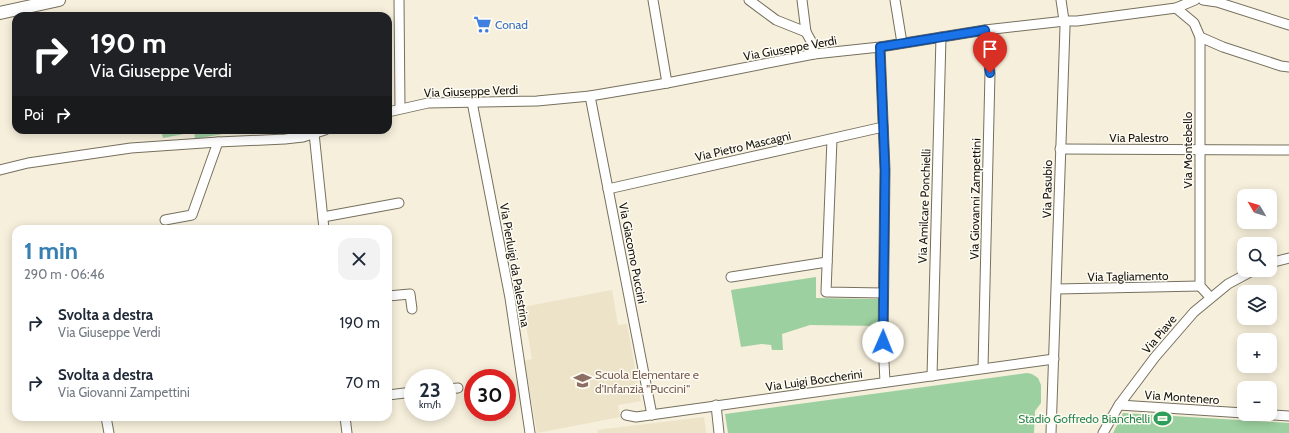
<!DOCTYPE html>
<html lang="it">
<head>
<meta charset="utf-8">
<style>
  :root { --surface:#fff; --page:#f2f2f3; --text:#1f2937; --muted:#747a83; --accent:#3680b3 }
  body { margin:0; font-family:Cabin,sans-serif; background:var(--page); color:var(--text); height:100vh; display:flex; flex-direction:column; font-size:15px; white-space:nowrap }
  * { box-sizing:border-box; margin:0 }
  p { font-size:13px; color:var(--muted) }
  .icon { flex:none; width:22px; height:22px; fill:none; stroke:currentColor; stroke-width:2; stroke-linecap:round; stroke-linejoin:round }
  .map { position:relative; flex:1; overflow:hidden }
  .drawer { position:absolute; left:12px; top:225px; width:380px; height:196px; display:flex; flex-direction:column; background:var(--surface); border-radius:12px; box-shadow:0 2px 10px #0003 }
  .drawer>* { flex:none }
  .banner { position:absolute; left:12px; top:12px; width:380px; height:122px; border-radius:12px; box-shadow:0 2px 10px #0003; background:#202124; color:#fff; overflow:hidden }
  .needle { width:26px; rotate:308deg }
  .controls { position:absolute; left:1237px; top:189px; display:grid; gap:8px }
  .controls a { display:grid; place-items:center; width:40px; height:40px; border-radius:8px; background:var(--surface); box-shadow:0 2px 10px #0003; font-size:20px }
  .speed { position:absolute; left:404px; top:369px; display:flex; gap:8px; font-size:20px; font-weight:700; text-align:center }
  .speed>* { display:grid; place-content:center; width:52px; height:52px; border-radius:50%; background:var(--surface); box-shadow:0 2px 10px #0003; line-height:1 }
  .speed small { font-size:10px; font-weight:400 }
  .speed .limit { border:6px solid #d22; background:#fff; color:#111 }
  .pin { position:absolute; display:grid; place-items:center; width:34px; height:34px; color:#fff; margin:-41px -17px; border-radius:50% 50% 50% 0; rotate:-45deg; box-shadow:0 0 4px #0007 }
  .pin .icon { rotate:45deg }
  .me { position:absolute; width:44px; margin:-22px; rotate:1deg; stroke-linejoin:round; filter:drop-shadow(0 0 3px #0008) }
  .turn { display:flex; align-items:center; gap:14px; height:84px; padding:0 12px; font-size:18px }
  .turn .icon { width:52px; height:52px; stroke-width:2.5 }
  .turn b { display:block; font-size:28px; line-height:34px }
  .then { display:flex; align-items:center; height:38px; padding:0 12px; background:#0003; gap:8px; font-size:15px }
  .round { display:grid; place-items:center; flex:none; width:42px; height:42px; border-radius:12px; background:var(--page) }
  .head { display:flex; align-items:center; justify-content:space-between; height:68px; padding:0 12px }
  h1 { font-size:24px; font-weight:800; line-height:30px; color:var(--accent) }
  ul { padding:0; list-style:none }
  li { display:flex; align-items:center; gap:12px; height:60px; padding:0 12px }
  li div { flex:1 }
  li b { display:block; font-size:15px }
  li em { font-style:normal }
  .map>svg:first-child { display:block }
  .built { fill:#ede3c8 }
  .green { fill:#9cd0a0 }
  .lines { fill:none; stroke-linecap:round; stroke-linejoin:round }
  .minor-casing { stroke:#76705e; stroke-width:11 }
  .secondary-casing { stroke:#76705e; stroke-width:14 }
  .minor { stroke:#fff; stroke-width:9 }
  .secondary { stroke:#fff; stroke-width:12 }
  .route-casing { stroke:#114b97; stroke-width:10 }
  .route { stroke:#1a73e8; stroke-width:7 }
  .labels { text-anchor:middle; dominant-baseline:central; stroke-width:3; stroke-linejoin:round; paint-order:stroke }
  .shop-label { font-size:12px; fill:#366cbe; stroke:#fffcf4; text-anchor:start }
  .street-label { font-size:12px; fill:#18160f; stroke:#fffcf4 }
  .education-label { font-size:12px; fill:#785e54; stroke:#fffcf4; text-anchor:start }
  .leisure-label { font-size:12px; fill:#27864d; stroke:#fffcf4; text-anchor:end }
</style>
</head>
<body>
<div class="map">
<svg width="1289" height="433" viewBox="0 0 1289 433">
  <rect width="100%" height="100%" fill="#f6efdb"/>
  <!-- built -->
  <g class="built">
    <path d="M612,290L618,325L627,324L641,401L618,405L620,417L537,433L524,361L532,359L523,307Z"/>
    <path d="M704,417L706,433H598L597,430Z"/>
  </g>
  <!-- green -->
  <g class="green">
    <path d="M161,130H188L189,133L163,138Z"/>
    <path d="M194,130H245L195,139Z"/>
    <path d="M816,277V298L878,299V326L810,325L782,334L783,350H772L771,345L761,344L741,347L731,290Z"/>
    <path d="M1027,373L1032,374L1038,378L1041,385V403L1035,411L1034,433H728L725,414Z"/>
    <path d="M1123,413L1289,423V433H1113Z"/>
  </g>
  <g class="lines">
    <defs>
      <g id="minor">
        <path d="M399,0L400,108"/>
        <path d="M653,0L667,83"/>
        <path d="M749,0L776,20L806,32"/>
        <path d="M802,0L806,32L811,41L814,54"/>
        <path d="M895,0L902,43"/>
        <path d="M1203,0L1217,2L1289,25"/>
        <path d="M1176,8L1194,23L1200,37V286L1210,297"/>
        <path d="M1200,37L1223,47L1281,66L1289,67"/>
        <path d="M880,47L885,170L883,342L885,382"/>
        <path d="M590,96L652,415"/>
        <path d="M472,102L510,298L530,433"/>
        <path d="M388,112L428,103L537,101L590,96L667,83L814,54L880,47L985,30L1065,21H1077L1176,8L1195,0"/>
        <path d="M314,133L324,229"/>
        <path d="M832,139L826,292L883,293"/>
        <path d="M1060,149L1289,150"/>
        <path d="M0,170L28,163L131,148L218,142L285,139L303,137L325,130"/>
        <path d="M608,189L883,127"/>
        <path d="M323,217L399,203"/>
        <path d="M165,220L192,215L218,142"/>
        <path d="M1270,263L1289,258"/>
        <path d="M731,277L827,262"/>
        <path d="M1057,289L1200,286"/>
        <path d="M388,296L410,294L412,309"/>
        <path d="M983,368L990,73L985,30"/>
        <path d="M932,376L941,37"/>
        <path d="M447,389L458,388"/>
        <path d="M388,395L413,392"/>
        <path d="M716,405L719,433"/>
        <path d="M1119,405L1244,413"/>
        <path d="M1258,414L1289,416"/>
        <path d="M626,415L636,417L1054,359"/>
        <path d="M106,417L109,433"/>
        <path d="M345,417L347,433"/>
        <path d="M1051,433L1065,27L1061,0"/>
        <path d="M1103,433L1119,405L1155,357L1194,312L1228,284L1254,270"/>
      </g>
      <path id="secondary" d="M0,13L59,0"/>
    </defs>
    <!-- minor casing -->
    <use href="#minor" class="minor-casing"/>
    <!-- secondary casing -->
    <use href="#secondary" class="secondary-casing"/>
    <!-- minor -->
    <use href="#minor" class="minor"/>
    <!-- secondary -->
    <use href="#secondary" class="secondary"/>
  </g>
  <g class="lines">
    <defs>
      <path id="route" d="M883,342L885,170L880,47L985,30L990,73"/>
    </defs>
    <!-- route casing -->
    <use href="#route" class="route-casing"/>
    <!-- route -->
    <use href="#route" class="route"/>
  </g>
  <!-- icons -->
  <defs>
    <symbol id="supermarket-bare" viewBox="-9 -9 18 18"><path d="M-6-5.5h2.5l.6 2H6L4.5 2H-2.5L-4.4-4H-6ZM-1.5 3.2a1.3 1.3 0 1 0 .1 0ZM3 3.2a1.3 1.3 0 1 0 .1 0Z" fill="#3f7fe0" stroke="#fffcf4" stroke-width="2.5" paint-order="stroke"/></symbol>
    <symbol id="school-bare" viewBox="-9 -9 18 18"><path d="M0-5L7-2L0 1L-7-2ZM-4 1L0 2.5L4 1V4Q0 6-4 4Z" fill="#8d6e63" stroke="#fffcf4" stroke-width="2.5" paint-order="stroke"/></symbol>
    <symbol id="stadium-bare" viewBox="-9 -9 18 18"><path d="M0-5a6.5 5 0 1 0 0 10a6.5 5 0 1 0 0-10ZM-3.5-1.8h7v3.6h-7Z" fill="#2e9e5b" stroke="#fffcf4" stroke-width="2.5" paint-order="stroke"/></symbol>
  </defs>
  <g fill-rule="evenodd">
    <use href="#supermarket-bare" x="470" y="12" width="25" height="25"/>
    <use href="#school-bare" x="570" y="368" width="25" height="25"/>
    <use href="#stadium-bare" x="1150" y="406" width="25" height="25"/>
  </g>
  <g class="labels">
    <!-- shop labels -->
    <g class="shop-label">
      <text x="495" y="24">Conad</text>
    </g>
    <!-- street labels -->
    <g class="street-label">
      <text transform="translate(790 48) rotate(-10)">Via Giuseppe Verdi</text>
      <text transform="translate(471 91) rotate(-2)">Via Giuseppe Verdi</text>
      <text x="1139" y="137">Via Palestro</text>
      <text transform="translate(743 146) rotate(-13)">Via Pietro Mascagni</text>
      <text transform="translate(1187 150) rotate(-90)">Via Montebello</text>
      <text transform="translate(1047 189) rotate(-89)">Via Pasubio</text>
      <text transform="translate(975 199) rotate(-89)">Via Giovanni Zampettini</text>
      <text transform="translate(924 206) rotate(-88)">Via Amilcare Ponchielli</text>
      <text transform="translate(633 253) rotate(79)">Via Giacomo Puccini</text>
      <text transform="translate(515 265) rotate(80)">Via Pierluigi da Palestrina</text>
      <text transform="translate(1128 276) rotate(-1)">Via Tagliamento</text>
      <text transform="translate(1159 334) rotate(-50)">Via Piave</text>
      <text transform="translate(814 380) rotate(-8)">Via Luigi Boccherini</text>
      <text transform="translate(1182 397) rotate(4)">Via Montenero</text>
    </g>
    <!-- education labels -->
    <g class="education-label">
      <text x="595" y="374">Scuola Elementare e<tspan x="595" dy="14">d'Infanzia "Puccini"</tspan></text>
    </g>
    <!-- leisure labels -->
    <g class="leisure-label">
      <text x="1150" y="418">Stadio Goffredo Bianchelli</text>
    </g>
  </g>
</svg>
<div class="controls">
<a><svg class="needle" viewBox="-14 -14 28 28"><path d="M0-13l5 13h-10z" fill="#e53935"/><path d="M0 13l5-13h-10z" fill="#747a83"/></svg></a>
<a><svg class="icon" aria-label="search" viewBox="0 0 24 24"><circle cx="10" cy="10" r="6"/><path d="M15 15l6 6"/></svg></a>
<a><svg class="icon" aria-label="layers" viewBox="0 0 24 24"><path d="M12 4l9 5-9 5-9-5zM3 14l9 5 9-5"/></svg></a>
<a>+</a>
<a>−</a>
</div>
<div class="speed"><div>23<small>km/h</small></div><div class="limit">30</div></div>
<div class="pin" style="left:990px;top:73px;background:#d93025"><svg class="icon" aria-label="arrive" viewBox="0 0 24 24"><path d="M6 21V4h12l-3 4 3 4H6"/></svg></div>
<svg class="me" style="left:883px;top:342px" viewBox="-20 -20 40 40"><circle r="19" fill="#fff"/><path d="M0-13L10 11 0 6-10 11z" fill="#1a73e8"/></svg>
<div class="banner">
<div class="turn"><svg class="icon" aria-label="right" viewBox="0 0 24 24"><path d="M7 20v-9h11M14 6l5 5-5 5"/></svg><div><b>190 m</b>Via Giuseppe Verdi</div></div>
<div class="then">Poi<svg class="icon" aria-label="right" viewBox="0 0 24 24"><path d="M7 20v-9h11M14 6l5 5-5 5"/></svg></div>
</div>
<section class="drawer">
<div class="head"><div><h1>1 min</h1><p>290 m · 06:46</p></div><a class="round"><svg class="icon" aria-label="close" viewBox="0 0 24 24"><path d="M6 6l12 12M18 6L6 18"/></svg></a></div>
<ul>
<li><svg class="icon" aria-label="right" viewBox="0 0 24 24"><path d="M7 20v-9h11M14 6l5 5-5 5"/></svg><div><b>Svolta a destra</b><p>Via Giuseppe Verdi</p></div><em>190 m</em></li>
<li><svg class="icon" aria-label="right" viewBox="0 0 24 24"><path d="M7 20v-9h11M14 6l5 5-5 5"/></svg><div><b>Svolta a destra</b><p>Via Giovanni Zampettini</p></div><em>70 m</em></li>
</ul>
</section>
</div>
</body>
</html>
